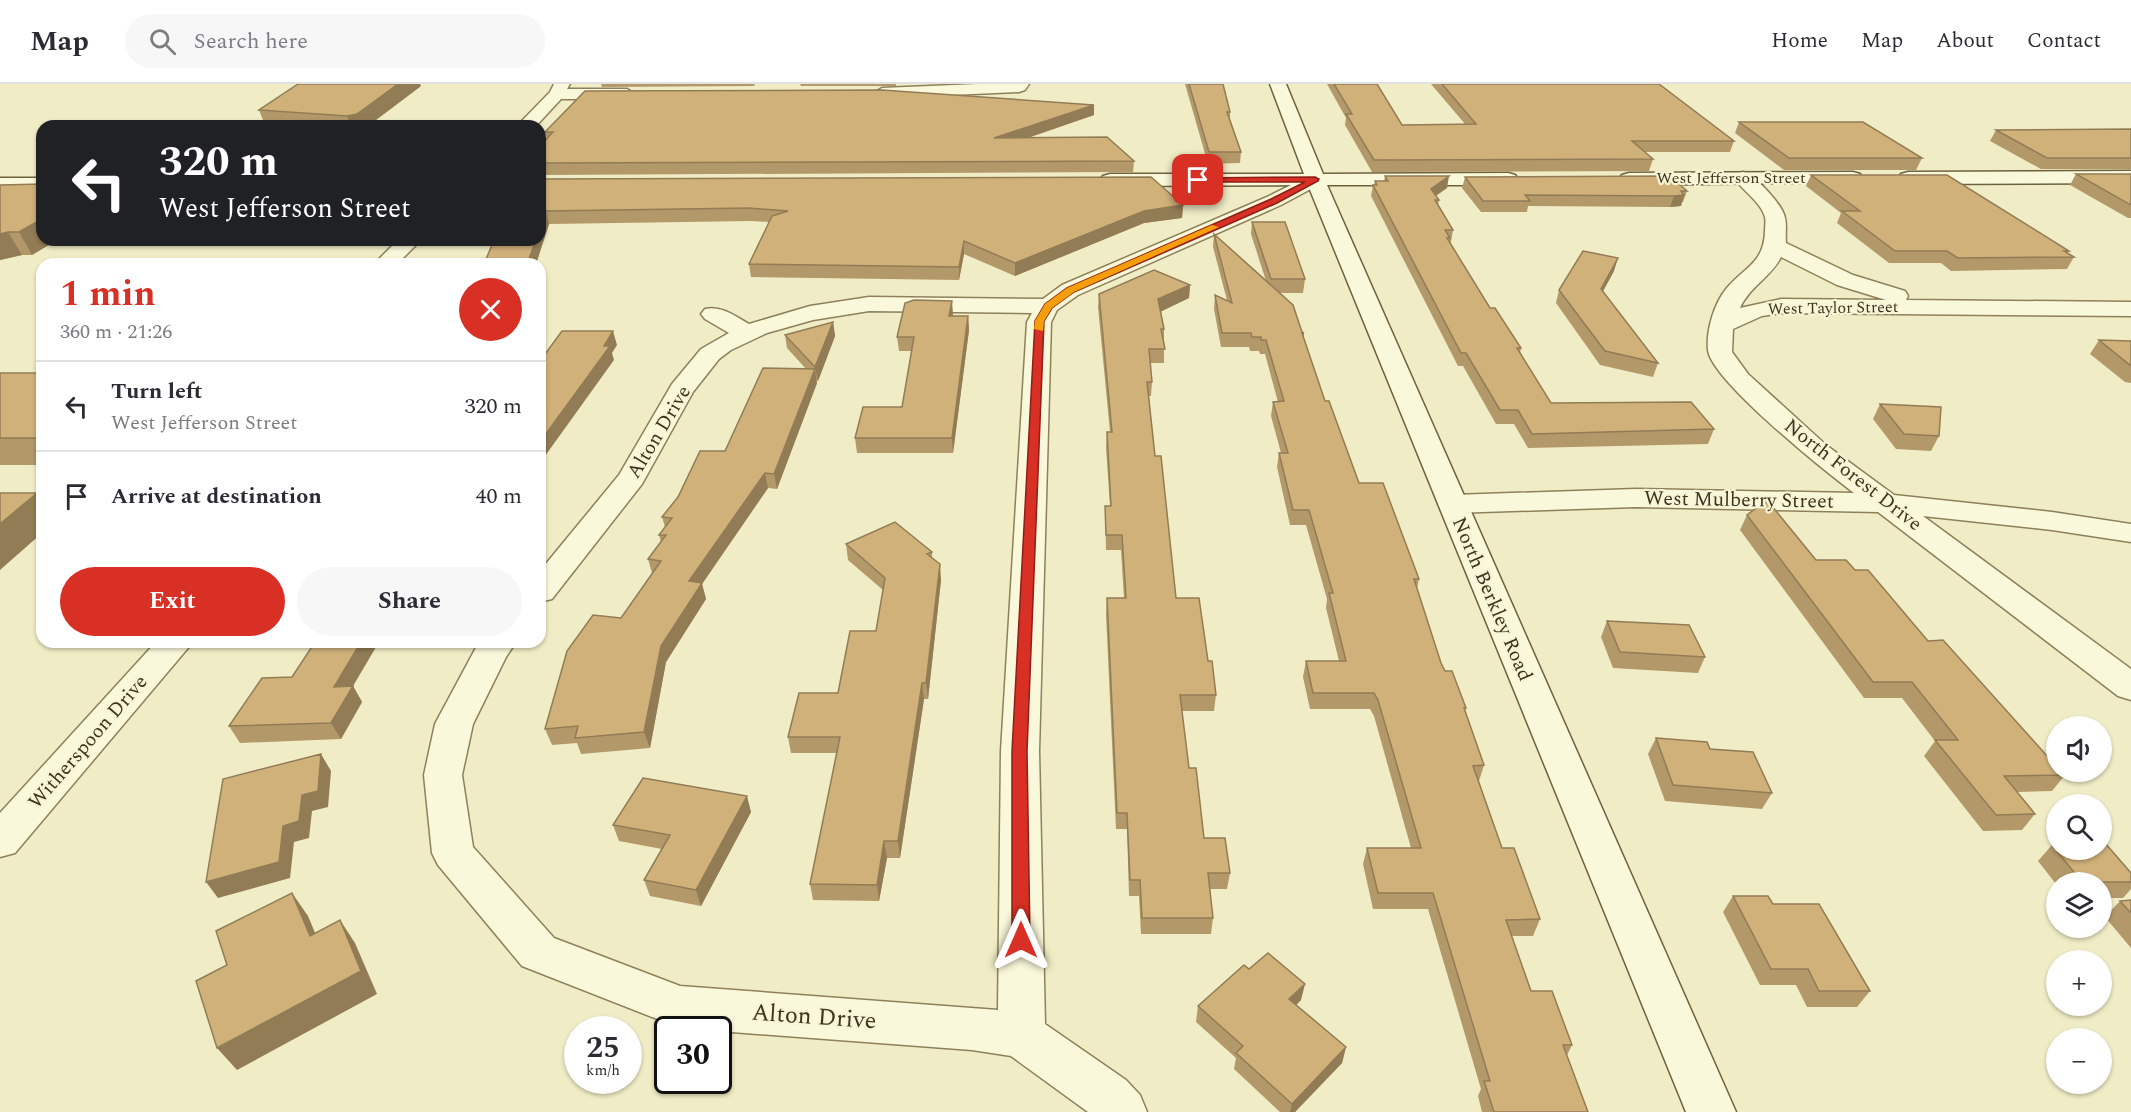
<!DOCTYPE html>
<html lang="en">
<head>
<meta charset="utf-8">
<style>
  :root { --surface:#fff; --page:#f7f7f7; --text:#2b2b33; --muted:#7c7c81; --line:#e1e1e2; --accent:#d93025 }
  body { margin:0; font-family:Spectral,serif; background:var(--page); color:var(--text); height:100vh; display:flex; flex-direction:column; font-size:22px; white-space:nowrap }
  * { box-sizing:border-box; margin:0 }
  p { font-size:20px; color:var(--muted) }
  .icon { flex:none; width:33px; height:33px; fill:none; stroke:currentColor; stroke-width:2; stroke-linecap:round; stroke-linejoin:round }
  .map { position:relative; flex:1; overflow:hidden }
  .sheet { position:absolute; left:36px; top:174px; width:510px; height:390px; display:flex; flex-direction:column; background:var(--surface); border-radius:18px; box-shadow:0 2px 4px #0004 }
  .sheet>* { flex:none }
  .guide { position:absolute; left:36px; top:36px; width:510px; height:126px; border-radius:18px; box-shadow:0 2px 4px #0004; background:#202124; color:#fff; overflow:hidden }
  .tools { position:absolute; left:2046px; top:632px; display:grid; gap:12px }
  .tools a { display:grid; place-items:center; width:66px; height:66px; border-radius:50%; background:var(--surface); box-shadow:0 2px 4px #0004; font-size:30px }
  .speed { position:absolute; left:564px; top:932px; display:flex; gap:12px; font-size:30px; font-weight:700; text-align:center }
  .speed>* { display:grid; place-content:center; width:78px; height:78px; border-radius:50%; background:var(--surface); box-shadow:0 2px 4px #0004; line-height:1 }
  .speed small { font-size:15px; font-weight:400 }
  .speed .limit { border:3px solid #111; border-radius:9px; background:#fff; color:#111 }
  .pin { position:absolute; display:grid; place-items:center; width:51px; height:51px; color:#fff; margin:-26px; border-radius:12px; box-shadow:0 3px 9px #0006 }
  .me { position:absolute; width:66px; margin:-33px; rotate:0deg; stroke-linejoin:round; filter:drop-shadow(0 0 4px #0008) }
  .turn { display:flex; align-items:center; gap:21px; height:126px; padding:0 24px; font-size:27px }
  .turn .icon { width:78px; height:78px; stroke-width:2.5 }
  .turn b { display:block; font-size:42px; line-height:51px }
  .round { display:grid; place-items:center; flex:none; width:63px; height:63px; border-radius:32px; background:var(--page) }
  .summary { display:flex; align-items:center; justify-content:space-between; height:102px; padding:0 24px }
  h1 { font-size:36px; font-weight:700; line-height:45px; color:var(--accent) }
  .action { display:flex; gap:12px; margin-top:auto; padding:12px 24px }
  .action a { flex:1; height:69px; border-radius:36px; background:var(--accent); color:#fff; font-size:24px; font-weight:700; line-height:69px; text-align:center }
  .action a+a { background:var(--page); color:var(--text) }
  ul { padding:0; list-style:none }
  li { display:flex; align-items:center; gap:18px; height:90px; padding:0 24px; border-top:2px solid var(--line) }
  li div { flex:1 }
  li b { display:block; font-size:22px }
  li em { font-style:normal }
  header { display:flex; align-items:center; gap:36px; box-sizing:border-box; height:84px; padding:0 30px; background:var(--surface); border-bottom:2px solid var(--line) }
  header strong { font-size:28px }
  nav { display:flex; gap:33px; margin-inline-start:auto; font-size:21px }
  .search { width:420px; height:54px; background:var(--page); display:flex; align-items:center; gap:15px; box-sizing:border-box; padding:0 21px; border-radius:33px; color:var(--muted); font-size:22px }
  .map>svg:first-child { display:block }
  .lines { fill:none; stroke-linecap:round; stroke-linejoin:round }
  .street-casing { stroke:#8d805b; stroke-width:3 }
  .secondary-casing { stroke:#6e613e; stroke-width:3 }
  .street { fill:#faf8da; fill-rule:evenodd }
  .secondary { fill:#faf8da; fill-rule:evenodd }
  .wall { fill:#b39869 }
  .shaded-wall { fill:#927c55 }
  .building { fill:#d0b17a; stroke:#927c55; stroke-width:1.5 }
  .route { fill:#d93025; stroke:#8d1f18; stroke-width:1.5 }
  .slow { fill:#f59e0b }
  .labels { text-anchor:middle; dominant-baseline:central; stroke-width:4.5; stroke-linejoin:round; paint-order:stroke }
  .far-street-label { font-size:16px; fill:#3c341f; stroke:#f7f5d6 }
  .street-label { font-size:20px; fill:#3c341f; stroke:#f7f5d6 }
  .near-street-label { font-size:24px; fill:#3c341f; stroke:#f7f5d6 }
</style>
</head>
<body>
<header>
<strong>Map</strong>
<div class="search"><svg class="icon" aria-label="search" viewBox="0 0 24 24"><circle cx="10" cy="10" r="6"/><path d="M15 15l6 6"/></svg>Search here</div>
<nav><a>Home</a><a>Map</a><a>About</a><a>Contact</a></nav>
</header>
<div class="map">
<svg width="2131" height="1028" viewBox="0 0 2131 1028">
  <rect width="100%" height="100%" fill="#f0edc6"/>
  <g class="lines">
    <defs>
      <g id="street">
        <path d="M554,0H570L567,5H627L635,10L627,15H561L536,42H517L550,8Z"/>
        <path d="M978,0H1029L1025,6L1019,8L882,14L874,9L882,4Z"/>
        <path d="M1743,88C1755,91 1783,121 1785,134C1787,142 1785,151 1786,159L1853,191L1905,207L1908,212L1906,216L2131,218V232L1781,229L1762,232L1733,245L1732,268L1748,290L1826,361L1894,411L2052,428L2131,440V458L2052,446L1923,432L2131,585V616L2118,612L1878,428L1636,423L1453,429L1442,426L1438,420L1442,414L1453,411L1636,405L1854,409C1826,388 1711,296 1708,266C1706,247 1714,220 1726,205C1744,183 1764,180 1765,147C1765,143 1766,137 1765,133C1761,118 1742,106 1734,94L1736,90ZM1781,173L1837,201L1886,216L1781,215L1740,224C1749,203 1771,193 1781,173Z"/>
        <path d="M1315,89L1322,91L1325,95L1322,99L1281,121L1078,211L1057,226L1051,238L1039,667L1045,940L1126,996L1140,1011L1147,1028H1088L1011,972L972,966L718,947V945L680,944L522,882L438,781L432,769L424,691L435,640L479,558H516L506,573L473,640L462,691L473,763L554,854L680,902L998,926L1001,667L1027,238L1032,229L869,227L813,236L767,249L731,266L719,275L693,308L642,400L552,515L540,518V487L619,391L672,300L701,265L729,249L705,235L701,230L705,225C721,221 735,232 749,240L810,222L869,213L1043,215L1062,201L1267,113Z"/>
        <path d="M398,156H421L397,180H374Z"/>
        <path d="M156,558H193L15,769L0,773V729Z"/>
      </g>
      <g id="secondary">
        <path d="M1270,0H1286L1323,90L1508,89L1515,91L1518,95L1515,99L1508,101H1327L1736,1028H1686L1308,101L1110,102L1103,100L1100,96L1103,92L1110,90H1304Z"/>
        <path d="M2131,87V99L1908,100L1901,98L1899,94L1901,90L1908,88Z"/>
        <path d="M1853,88L1860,90L1862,94L1860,98L1629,101L1622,99L1619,95L1622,91L1629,89Z"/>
        <rect x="0" y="94" width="42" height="12"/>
      </g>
    </defs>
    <!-- street casing -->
    <use href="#street" class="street-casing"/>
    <!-- secondary casing -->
    <use href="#secondary" class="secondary-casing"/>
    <!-- street -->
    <use href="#street" class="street"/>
    <!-- secondary -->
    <use href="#secondary" class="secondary"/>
  </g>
  <!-- wall -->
  <g class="wall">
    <path d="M601,0H755L754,2L602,3Z"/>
    <path d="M800,0H896V2H801Z"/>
    <path d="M1185,0H1223L1230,28V35L1241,68L1240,79L1208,80Z"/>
    <path d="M1327,0H1377L1402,41L1465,40L1431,0H1659L1734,57L1730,68H1645L1653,75L1649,87L1372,88L1345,41L1346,34Z"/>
    <path d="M421,2L368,42L265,41L259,26Z"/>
    <path d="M1094,21V31L1028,54L1134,77L1133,88L540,91V62L547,55L545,48Z"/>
    <path d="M1739,38L1922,74L1916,86H1784L1735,49Z"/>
    <path d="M2131,45V85H2041L1990,57L1996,46Z"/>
    <path d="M2076,90H2131V134H2128L2070,101Z"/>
    <path d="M1811,91L2069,167L2067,169L2074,173L2067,185L1951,187L1941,179H1889L1837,139L1841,129L1806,102Z"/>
    <path d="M1385,92L1447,104L1436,112L1439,116L1438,121L1453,146L1451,158H1450L1490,224L1521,264L1520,269L1551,319L1714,345L1708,360L1528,364L1514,340H1496L1463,282H1458L1371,112L1373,101H1374L1375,97H1384Z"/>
    <path d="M1465,93L1687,107L1683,118H1682L1681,122L1670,123L1528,122L1527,128H1481L1462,104Z"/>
    <path d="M540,95L1183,121L1182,134L1144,139L1015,192L964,170L959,196L751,193L749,180L769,138L751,137L549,140L536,180Z"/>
    <path d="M0,101L42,156H57L32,171H22L0,176Z"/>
    <path d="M1252,138L1305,195L1303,209H1279L1302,248L1304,249V254L1325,317L1359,399L1419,495L1417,504L1441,579L1466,624L1465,627L1484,681L1479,697L1502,764L1540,835L1533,852H1511L1531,907L1572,961L1567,971L1588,1028H1482L1478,1012L1481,1005L1428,825H1373L1363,780L1367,764H1411L1374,632L1370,625H1310L1303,593L1306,577H1339L1326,524L1327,515L1306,441H1290L1277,383L1279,369H1281L1271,332L1273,318H1278L1265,270H1260L1259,267H1250L1249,263H1221L1214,225L1215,211L1227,216L1213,163L1214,150L1266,197L1251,150Z"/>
    <path d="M1614,187L1603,207L1658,279L1653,293L1600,281L1556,219L1559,206Z"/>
    <path d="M1190,201L1189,214L1161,227L1164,245V279H1150L1152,298L1151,312H1149L1155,372L1176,514L1208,577L1216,611L1214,627H1182L1189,684L1204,754L1230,789L1227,805H1210L1213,834L1211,850H1141L1139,812H1129L1127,745H1116L1106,530L1107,514H1124L1121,466H1106L1105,422H1110L1106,363L1107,348H1110L1098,223L1099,210Z"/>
    <path d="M952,217V232H968L969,246L953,369H857L855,354L902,323L912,267H899L897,253Z"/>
    <path d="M833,238L835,252L818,297L816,296L817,299L777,405L768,404L702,500L706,515L666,578L650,664L581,670L577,659L552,661L545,645L652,489L648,475L661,458L659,451L665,443L662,433L806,285L787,264L785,251Z"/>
    <path d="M2099,256L2131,257V299L2125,298L2090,270Z"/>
    <rect x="0" y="289" width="42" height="92"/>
    <path d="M1880,320L1939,352L1931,367L1896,365L1873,335Z"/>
    <path d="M1747,431L1816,476L1855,486L2065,691L2052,707L2017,708L2035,730L2022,746L1983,747L1924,672L1935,657L1902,614H1864L1740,446Z"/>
    <path d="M846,460L932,468V474L941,496L928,615H924L900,774H887L879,817L813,816L810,800L837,669H791L788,653L838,609L876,547L883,506L848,476Z"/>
    <path d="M1607,537L1705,573L1698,589L1613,584L1601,553Z"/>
    <path d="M292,593L353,602L362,618L341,655L240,659L229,642Z"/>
    <path d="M1656,654L1710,665L1772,709L1762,725L1665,717L1648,670Z"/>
    <path d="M751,728L701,822L650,812L644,796L662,765L619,757L613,741Z"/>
    <path d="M2052,761L2131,789V805L2123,814H2102V798H2056V800L2038,777Z"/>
    <path d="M1733,812L1773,820L1870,907L1857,923H1807L1796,901H1760L1723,828Z"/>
    <path d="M2131,816V864L2105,833L2120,817Z"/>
    <path d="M1249,885L1301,916L1296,921L1346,963L1342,979L1295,1028H1280L1234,985L1236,974L1196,938L1198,922Z"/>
  </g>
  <!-- shaded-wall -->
  <g class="shaded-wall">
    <path d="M398,0H420L421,2L368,42H351L347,32Z"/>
    <path d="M1094,21V31L995,65L994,54Z"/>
    <path d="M1449,92L1447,104L1429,116L1431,105Z"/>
    <path d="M1684,111L1681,122L1670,123L1674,112Z"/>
    <path d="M1183,121L1182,134L1144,139L1015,192V179L1144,127Z"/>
    <path d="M546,127L549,140L536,180H527L536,156H540V144Z"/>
    <path d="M42,135V156H57L32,171L19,148Z"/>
    <path d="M8,148L22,171L0,176V150Z"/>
    <path d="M964,157V170L959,196V183Z"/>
    <path d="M1618,174L1614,187L1597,218L1601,205Z"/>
    <path d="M1190,201L1189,214L1158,229V215Z"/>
    <path d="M952,217L953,230L950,246L949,232Z"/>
    <path d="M968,232L969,246L953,369L952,354Z"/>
    <path d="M833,238L835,252L818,297L815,283Z"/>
    <path d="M613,247L617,261L612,269L614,276L540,379V358Z"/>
    <path d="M815,285L817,299L777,405L774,390Z"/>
    <path d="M765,389L768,404L702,500L706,515L666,578L650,664L644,648L661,562L689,497Z"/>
    <path d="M37,409L42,417V449L0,486V440Z"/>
    <path d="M940,480L941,496L928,615L926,599Z"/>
    <path d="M361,558H379L343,619L334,603Z"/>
    <path d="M922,599L924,615L900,774L898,757Z"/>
    <path d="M353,602L362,618L341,655L331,639Z"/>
    <path d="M321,670L331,687L328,723L312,727L309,754L294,758L290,794L218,814L206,798L283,742L302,711Z"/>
    <path d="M747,712L751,728L701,822L696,806Z"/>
    <path d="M884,757L887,774L879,817L877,801Z"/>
    <path d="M292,809L308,832L326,875L310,852Z"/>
    <path d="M340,836L355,859L377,910L237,986L217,964Z"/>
    <path d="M1305,900L1301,916L1286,931L1289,915Z"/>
    <path d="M1346,963L1342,979L1295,1028H1290L1292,1020Z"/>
  </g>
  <!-- building -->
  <g class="building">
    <path d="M298,0H398L357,30L347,32L259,26Z"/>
    <path d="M1189,0H1223L1230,28H1227L1241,68H1209Z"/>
    <path d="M1334,0H1377L1402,41L1476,40L1442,0H1659L1734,57H1632L1653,75L1374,76L1346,30H1352Z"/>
    <path d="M882,6L1094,21L994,54L1107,53L1134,77L540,79V62L553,48H545L585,7Z"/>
    <path d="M1739,38H1863L1922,74H1789Z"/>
    <path d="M2131,45V74H2047L1996,46Z"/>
    <path d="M2076,90H2131V121Z"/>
    <path d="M1811,91H1947L2069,167H2064L2074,173L1958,174L1947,167H1895L1842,127H1860Z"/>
    <path d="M1385,92H1449L1431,105L1439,116H1435L1453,146H1445L1450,154H1447L1490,224H1495L1521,264H1517L1551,319L1691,318L1714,345L1532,350L1518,326H1500L1466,269H1461L1373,101H1377L1375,97H1388Z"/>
    <path d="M1670,92L1687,107H1681L1684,111L1674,112L1525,111L1530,117H1483L1465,93Z"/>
    <path d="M1151,93L1183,121L1144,127L1015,179L964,157L959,183L749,180L772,132L788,127L749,124L546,127L540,144V95Z"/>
    <path d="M42,100V135L19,148H8L0,150V101Z"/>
    <path d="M1252,138H1285L1305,195H1271Z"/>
    <path d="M1214,150L1293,221L1302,248L1304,249H1302L1325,317H1329L1359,399H1383L1419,495H1414L1441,579L1445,587H1452L1466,624H1464L1484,681L1473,682L1502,764H1514L1540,835L1506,836L1531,907H1552L1572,961H1563L1588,1028H1494L1484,997H1490L1433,809H1378L1367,764H1421L1378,616L1374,609H1313L1306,577H1346L1329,509H1333L1309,426H1293L1279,369H1288L1273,318L1284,317L1266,256H1261V253H1252L1251,249H1222L1215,211L1232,219Z"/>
    <path d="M494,156H536L527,180H484Z"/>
    <path d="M1583,167L1618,174L1601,205L1658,279L1605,267L1559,206Z"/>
    <path d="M1154,186L1190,201L1158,215L1164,245H1161L1165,265H1149L1152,298H1147L1155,372H1161L1176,514H1199L1208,577H1212L1216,611H1180L1189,684H1196L1204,754H1225L1230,789H1208L1213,834H1142L1140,796H1130L1127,729H1117L1107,514H1126L1122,451H1106L1105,422H1111L1107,348H1112L1099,210Z"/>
    <path d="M914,216L952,217L949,232H968L952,354H855L863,323H902L914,253H897L905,219Z"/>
    <path d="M833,238L815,283L785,251Z"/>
    <path d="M562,247H613L604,262H610L540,358V277Z"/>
    <path d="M2099,256L2131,257V282Z"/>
    <path d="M763,284L815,285L774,390L765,389L689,497L702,499L661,562L644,648L575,654L578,642L545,645L567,567L593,531L621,534L661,477L648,475L666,451H659L672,434L662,433L678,413L700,367H725Z"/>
    <rect x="0" y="289" width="42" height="65"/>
    <path d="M1880,320L1941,323L1939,352L1904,350Z"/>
    <path d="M0,409H37L0,440Z"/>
    <path d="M1767,416L1816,476H1846L1855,486H1868L1928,557L1943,556L2056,682V687H2061L2065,691L2004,692L2035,730L1996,731L1935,656H1958L1912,598H1873L1747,431Z"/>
    <path d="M895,438L932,468L927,470L940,480L926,599H922L898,757H884L877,801L810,800L840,653H788L799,609H838L850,547H876L885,494L846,460Z"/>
    <path d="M1607,537L1689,541L1705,573L1620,568Z"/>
    <path d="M315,558H361L334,603L353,602L331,639L229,642L262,594L292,593Z"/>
    <path d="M1656,654L1707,658L1710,665L1753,668L1772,709L1673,701Z"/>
    <path d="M321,670L318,707L302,711L299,737L283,742L279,778L206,798L223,695Z"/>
    <path d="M643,694L747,712L696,806L644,796L670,751L613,741Z"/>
    <path d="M2102,759H2105L2131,789V798H2082L2052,761L2056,760V765H2102Z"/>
    <path d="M292,809L310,852L340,836L361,887L217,964L196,897L227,881L216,847Z"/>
    <path d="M1733,812H1768L1773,820H1819L1870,907H1819L1808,885H1771Z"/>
    <path d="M2131,816V829L2120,817Z"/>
    <path d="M1268,869L1305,900L1289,915L1346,963L1292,1020L1236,969L1243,962L1198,922L1244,881L1249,885Z"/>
  </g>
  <!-- route -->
  <path class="route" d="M1315,93L1319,95L1318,97L1277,119L1074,208L1052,224L1044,237L1027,667L1030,856L1027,862L1021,864L1014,862L1012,856V667L1035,237L1045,220L1067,204L1271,115L1305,98H1195V94Z"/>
  <!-- slow -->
  <path class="slow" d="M1212,141L1219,143L1074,208L1052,224L1044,237L1043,247L1034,245L1035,237L1045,220L1067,204Z"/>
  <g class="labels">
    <!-- far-street labels -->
    <g class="far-street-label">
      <text x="1731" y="94">West Jefferson Street</text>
      <text transform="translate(1833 224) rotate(-1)">West Taylor Street</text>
    </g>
    <!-- street labels -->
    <g class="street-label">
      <text transform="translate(659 348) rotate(-59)">Alton Drive</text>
      <text transform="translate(1853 391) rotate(38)">North Forest Drive</text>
      <text transform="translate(1739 416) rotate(1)">West Mulberry Street</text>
      <text transform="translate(1492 515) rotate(67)">North Berkley Road</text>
      <text transform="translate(88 658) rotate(-49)">Witherspoon Drive</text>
    </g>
    <!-- near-street labels -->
    <g class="near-street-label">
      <text transform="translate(814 933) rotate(4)">Alton Drive</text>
    </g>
  </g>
</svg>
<div class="tools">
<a><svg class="icon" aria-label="sound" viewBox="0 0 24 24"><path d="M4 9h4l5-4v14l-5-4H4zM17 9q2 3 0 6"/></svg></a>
<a><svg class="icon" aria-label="search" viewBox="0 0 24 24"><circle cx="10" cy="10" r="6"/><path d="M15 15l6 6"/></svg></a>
<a><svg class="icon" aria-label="layers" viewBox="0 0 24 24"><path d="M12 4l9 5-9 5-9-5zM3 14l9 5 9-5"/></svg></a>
<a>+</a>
<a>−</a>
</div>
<div class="speed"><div>25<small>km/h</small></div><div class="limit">30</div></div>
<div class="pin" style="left:1198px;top:96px;background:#d93025"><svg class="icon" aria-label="arrive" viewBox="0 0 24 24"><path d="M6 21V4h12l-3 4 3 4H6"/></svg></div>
<svg class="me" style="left:1021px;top:856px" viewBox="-20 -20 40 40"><path d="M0-17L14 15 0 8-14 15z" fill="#d93025" stroke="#fff" stroke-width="4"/></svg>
<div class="guide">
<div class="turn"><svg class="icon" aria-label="left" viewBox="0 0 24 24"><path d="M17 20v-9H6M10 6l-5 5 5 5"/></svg><div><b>320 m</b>West Jefferson Street</div></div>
</div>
<section class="sheet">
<div class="summary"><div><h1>1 min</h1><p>360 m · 21:26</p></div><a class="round" style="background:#d93025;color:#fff"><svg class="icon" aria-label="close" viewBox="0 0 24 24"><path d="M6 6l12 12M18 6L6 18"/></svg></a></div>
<ul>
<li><svg class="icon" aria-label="left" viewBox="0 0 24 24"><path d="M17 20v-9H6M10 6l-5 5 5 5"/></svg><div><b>Turn left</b><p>West Jefferson Street</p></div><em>320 m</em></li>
<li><svg class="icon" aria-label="arrive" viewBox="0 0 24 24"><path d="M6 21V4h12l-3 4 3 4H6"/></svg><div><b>Arrive at destination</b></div><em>40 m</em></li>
</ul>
<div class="action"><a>Exit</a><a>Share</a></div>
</section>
</div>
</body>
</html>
